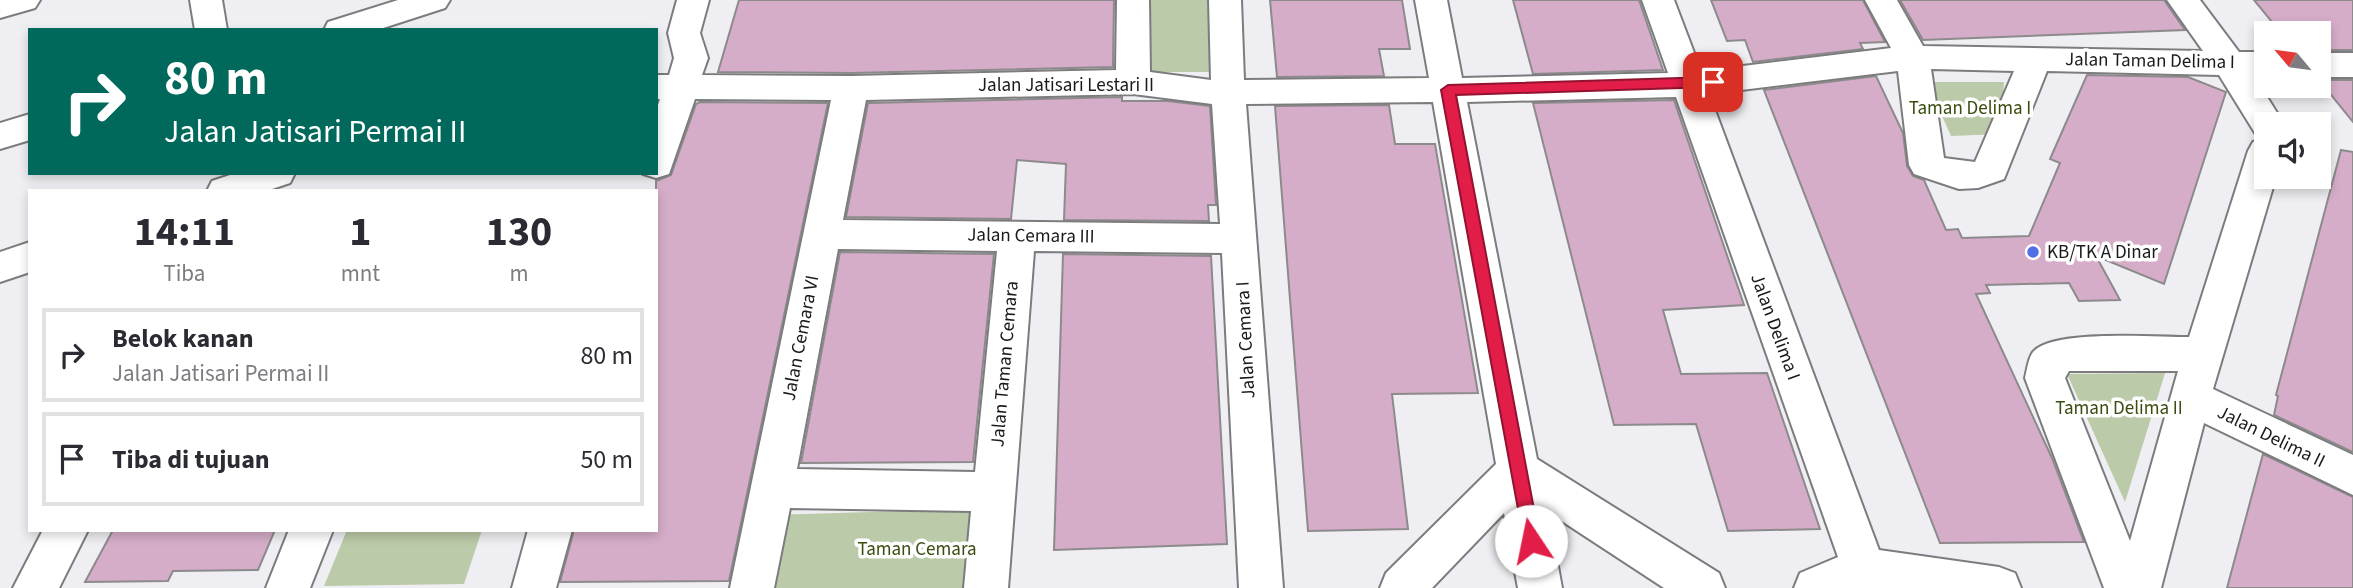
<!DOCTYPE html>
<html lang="id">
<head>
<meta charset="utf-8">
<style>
  :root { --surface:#fff; --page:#f7f7f7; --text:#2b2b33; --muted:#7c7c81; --line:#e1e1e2 }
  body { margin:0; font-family:"Source Sans 3",sans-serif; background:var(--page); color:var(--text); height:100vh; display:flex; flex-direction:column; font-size:26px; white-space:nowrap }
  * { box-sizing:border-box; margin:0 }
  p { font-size:23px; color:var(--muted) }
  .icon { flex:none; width:38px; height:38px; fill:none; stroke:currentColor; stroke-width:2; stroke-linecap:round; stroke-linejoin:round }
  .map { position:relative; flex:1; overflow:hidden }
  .drawer { position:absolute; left:28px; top:189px; width:630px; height:343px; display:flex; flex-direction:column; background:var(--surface); border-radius:0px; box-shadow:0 4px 10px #0003 }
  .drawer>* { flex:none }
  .guide { position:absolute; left:28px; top:28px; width:630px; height:147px; border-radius:0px; box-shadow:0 4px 10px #0003; background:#00695c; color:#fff; overflow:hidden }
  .needle { width:46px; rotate:299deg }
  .fabs { position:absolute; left:2254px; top:21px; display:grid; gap:14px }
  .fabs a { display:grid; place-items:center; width:77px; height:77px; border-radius:0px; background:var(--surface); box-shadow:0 4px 10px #0003; font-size:35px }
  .pin { position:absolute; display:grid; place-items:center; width:60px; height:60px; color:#fff; margin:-30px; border-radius:14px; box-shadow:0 4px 10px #0006 }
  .me { position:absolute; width:77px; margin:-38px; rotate:349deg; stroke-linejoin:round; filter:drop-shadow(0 0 5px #0008) }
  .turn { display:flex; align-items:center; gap:24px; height:147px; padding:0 21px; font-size:32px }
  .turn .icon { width:91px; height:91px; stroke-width:2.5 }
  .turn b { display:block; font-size:49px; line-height:60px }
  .eta { display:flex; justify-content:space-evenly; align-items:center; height:119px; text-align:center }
  .eta b { font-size:42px; font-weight:700; line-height:49px }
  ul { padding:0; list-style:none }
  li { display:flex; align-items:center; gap:21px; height:94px; margin:0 14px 10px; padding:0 7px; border:4px solid var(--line); border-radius:0px }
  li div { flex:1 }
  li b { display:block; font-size:26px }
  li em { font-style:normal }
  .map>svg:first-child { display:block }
  .green { fill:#bbcaa8 }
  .building { fill:#d5adc8; stroke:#8d8a8c; stroke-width:2 }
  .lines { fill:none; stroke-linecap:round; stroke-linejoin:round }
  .minor-casing { stroke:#7c7c7f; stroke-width:4 }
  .minor { fill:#fff; fill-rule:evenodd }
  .route { fill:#e11d48; stroke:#92132f; stroke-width:2 }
  .poi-dot { fill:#526ee3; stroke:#fff; stroke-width:2.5 }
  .labels { text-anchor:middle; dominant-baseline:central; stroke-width:7; stroke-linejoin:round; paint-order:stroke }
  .street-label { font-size:19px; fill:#1a191b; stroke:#fff }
  .park-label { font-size:19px; fill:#384d0f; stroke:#fff }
  .poi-label { font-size:19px; fill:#1a191b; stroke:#fff; text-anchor:start }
</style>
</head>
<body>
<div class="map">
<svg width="2353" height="588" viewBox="0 0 2353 588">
  <rect width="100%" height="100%" fill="#efeff3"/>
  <!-- green -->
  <g class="green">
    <path d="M1150,0H1209L1211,72H1148Z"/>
    <path d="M1927,82H2004L2001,134L1951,136Z"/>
    <path d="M2165,373L2125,502L2067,374Z"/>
    <path d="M972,509L966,588H758L770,515Z"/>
    <path d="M347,530H482L464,584L324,586Z"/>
  </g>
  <!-- building -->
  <g class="building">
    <path d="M739,0H1114L1113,67L851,73L718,72Z"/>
    <path d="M1270,0H1402L1410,49H1379L1384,76L1277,77Z"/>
    <path d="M1513,0H1639L1663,70L1533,74Z"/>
    <path d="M1711,0H1863L1885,42L1860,43L1863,49L1753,62L1745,40L1727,41Z"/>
    <path d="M1900,0H2164L2185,30L1923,40Z"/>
    <path d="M2254,0H2353V50H2319V33H2281Z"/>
    <path d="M2087,75L2188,77L2226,92L2164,284L2096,256L2120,300L2079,301L2069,283L1986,285L1990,293L1976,294L2052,458L2084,542L1940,543L1764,90L1876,76L1903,133L1907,166L1913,176L1924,180L1946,230L1958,229L1962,238L2029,236L2060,163L2050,159Z"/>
    <path d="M2319,80H2353V122Z"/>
    <path d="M1122,97V101H1168L1210,106L1216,205H1208L1209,221L1064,220L1066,164L1017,160L1011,219L846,217L868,103Z"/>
    <path d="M1674,100L1744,305L1663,310L1681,374L1767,373L1820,529L1728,531L1696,424L1614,425L1533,103Z"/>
    <path d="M700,102L828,103L729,581L560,582L574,530H656V181L671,175L696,104Z"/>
    <path d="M1389,105L1395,144H1435L1478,393L1392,394L1408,529L1308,531L1275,106Z"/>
    <path d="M2341,150L2353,152V452L2274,415L2278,396L2276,395Z"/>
    <path d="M840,252L994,254L973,462L801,463Z"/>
    <path d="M1063,254L1211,256L1227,544L1054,550Z"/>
    <path d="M2263,454L2353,497V588H2227Z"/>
    <path d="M113,530H275L258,570L173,571L168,581L85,582Z"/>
  </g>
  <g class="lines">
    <defs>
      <g id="minor">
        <path d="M0,0H40L35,8L0,18Z"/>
        <path d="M190,0H222L227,30H195Z"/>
        <path d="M398,0H450L445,8L377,30H324L328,22Z"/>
        <path d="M677,0H709L700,33L708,58L702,75L851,76L1116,70L1117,0H1149L1150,72L1211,80L1209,0H1241L1244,80L1429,78L1415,0H1447L1462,78L1668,73L1642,0H1674L1701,71L1891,48L1865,0H1897L1923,46L2203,51L2167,0H2200L2239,52H2266V76H2254L2284,124H2266V136L2255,133L2219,75L2047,71L2004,179L1978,188L1959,189L1914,174L1909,165L1898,71L1709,94L1879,550L1999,567L2015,573L2021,588H1794L1800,573L1838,557L1676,97L1467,102L1537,459L1719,573L1725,588H1664L1548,512L1562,588H1518L1504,513L1432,588H1380L1386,573L1496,464L1433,102L1246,104L1283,588H1239L1222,253L1034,251L1008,588H964L971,511L790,508L774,588H730L831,100L695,99L669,174L656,178L643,174L656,173V111L660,99H656V75H669L674,58L668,33ZM1931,69L2014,71L1975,162L1944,158ZM1133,94L1212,104L1220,224L843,220L866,100ZM838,249L997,251L975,472L797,469Z"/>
        <rect x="2319" y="53" width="34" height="24"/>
        <path d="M30,114V140L0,149V123Z"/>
        <path d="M2266,138V177H2276L2213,389L2353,455V495L2204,423L2161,588H2104L2025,378C2027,370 2028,359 2033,352C2052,329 2157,337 2189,337L2248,151L2253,142ZM2069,371H2178L2130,541L2065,378Z"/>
        <path d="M236,173H295L290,183L266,191H207L212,181Z"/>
        <path d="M30,242V272L0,282V252Z"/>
        <path d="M43,530H88L59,588H13Z"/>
        <path d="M289,530H333L310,588H266Z"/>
        <path d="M528,530H572L556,588H512Z"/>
      </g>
    </defs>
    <!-- minor casing -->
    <use href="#minor" class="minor-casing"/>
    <!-- minor -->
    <use href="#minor" class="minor"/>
  </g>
  <!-- route -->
  <path class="route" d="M1713,77L1720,82L1713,87L1456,95L1540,541L1538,547L1531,549L1525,547L1441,90L1448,85Z"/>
  <!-- markers -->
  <circle class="poi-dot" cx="2033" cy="252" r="7"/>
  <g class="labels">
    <!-- street labels -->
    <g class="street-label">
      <text transform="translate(2150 61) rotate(1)">Jalan Taman Delima I</text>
      <text x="1066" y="85">Jalan Jatisari Lestari II</text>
      <text transform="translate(1031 236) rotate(1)">Jalan Cemara III</text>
      <text transform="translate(1775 327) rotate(70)">Jalan Delima I</text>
      <text transform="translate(801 338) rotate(-79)">Jalan Cemara VI</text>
      <text transform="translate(1246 340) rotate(-93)">Jalan Cemara I</text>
      <text transform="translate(1005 364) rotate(-85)">Jalan Taman Cemara</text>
      <text transform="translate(2271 437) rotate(26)">Jalan Delima II</text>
    </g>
    <!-- park labels -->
    <g class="park-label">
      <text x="1970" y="108">Taman Delima I</text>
      <text x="2119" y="408">Taman Delima II</text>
      <text x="917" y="549">Taman Cemara</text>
    </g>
    <!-- poi labels -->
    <g class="poi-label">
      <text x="2047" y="252">KB/TK A Dinar</text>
    </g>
  </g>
</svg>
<div class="fabs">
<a><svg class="needle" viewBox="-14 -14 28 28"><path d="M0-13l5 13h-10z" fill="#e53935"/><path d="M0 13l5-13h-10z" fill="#7c7c81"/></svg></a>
<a><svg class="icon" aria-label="sound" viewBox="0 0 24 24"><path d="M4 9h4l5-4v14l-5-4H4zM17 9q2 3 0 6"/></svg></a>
</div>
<div class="pin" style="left:1713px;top:82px;background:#d93025"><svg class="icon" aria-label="arrive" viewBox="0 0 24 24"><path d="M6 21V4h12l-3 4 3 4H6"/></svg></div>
<svg class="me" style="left:1531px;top:541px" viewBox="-20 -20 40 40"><circle r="19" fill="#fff"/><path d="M0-13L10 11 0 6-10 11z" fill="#e11d48"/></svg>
<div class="guide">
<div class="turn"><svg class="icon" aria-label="right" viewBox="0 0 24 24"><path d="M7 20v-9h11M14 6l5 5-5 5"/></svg><div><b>80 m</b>Jalan Jatisari Permai II</div></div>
</div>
<section class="drawer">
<div class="eta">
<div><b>14:11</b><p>Tiba</p></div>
<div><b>1</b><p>mnt</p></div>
<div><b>130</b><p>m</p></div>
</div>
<ul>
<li><svg class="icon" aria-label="right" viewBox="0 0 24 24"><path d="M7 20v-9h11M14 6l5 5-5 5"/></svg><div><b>Belok kanan</b><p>Jalan Jatisari Permai II</p></div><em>80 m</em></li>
<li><svg class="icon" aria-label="arrive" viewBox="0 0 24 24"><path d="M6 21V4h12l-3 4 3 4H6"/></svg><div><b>Tiba di tujuan</b></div><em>50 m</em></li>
</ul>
</section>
</div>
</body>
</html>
